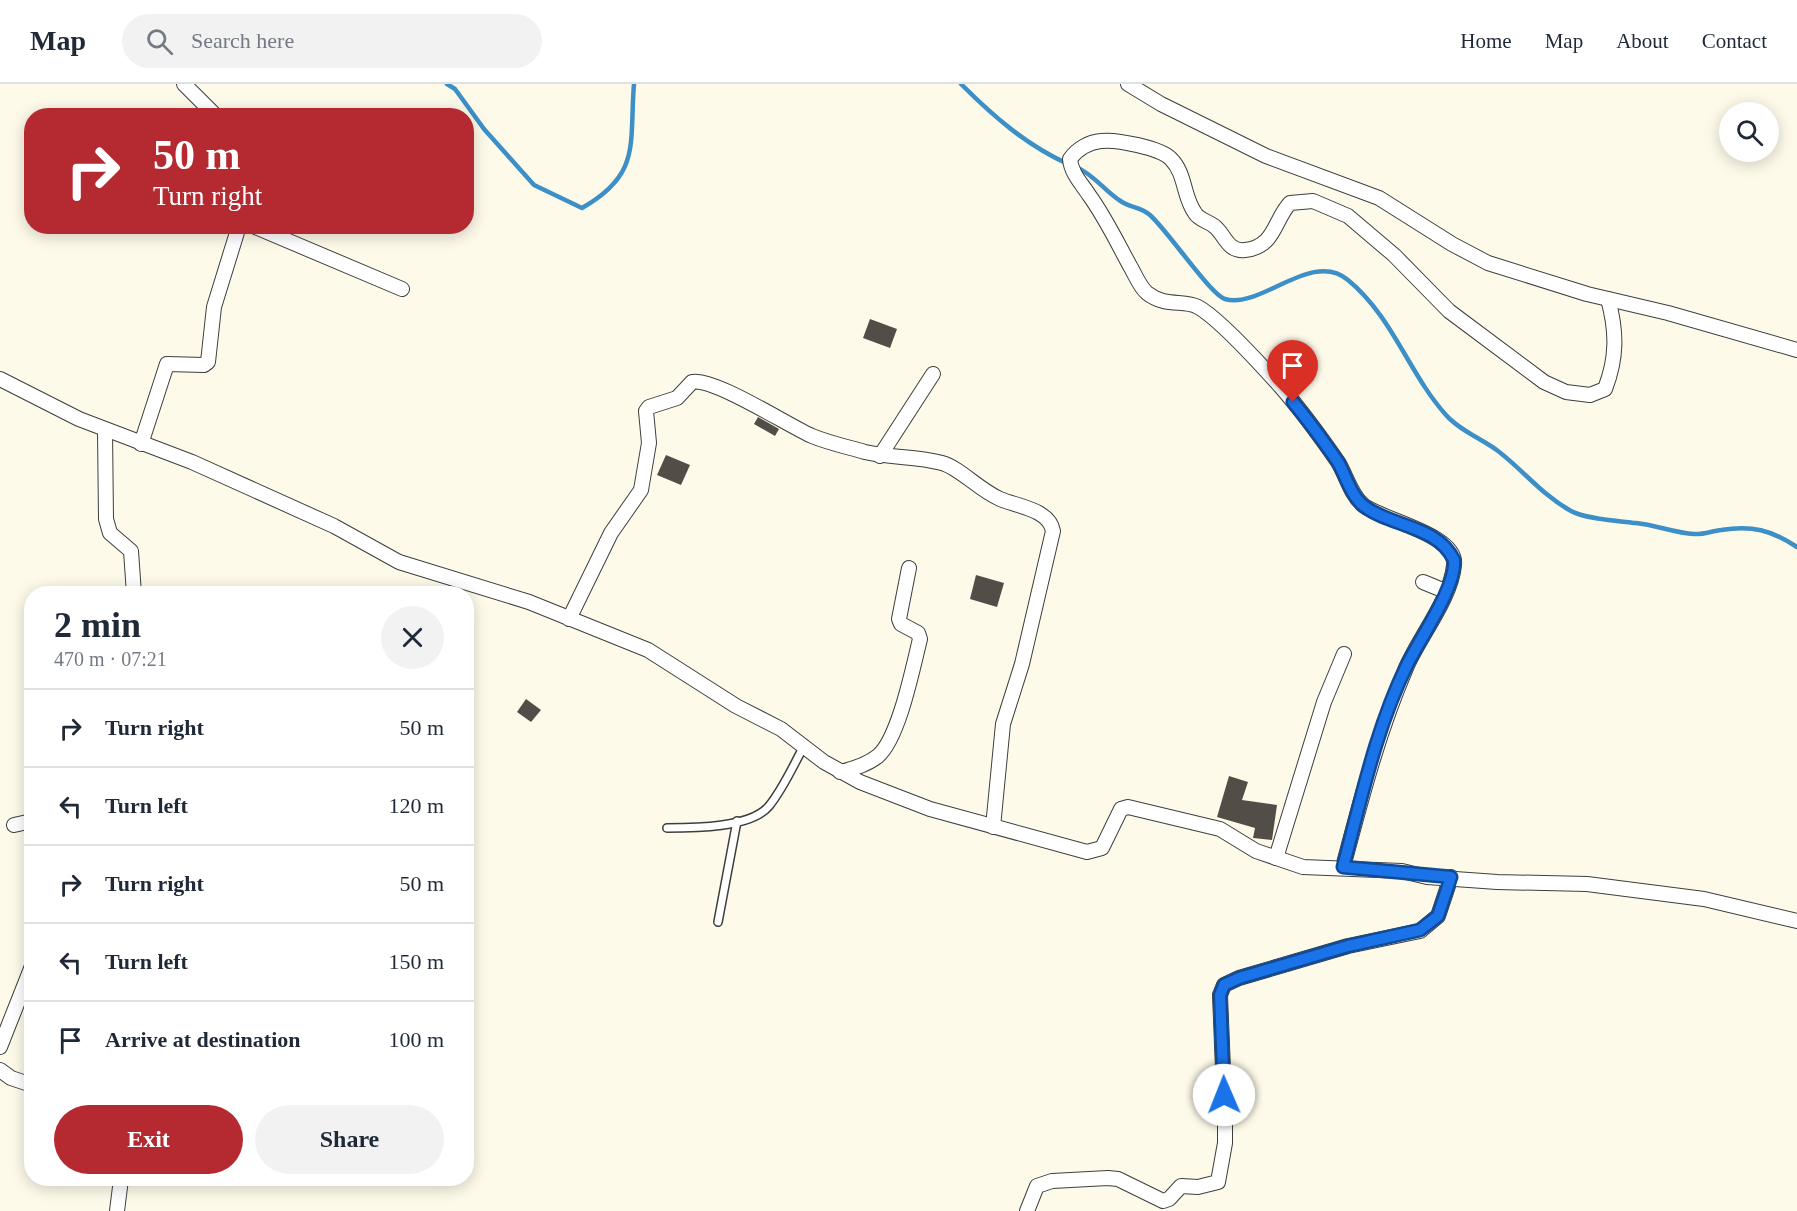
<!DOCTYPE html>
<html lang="en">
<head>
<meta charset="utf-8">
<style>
  :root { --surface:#fff; --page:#f2f2f3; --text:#1f2937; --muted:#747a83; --line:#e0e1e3; --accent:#b52a30 }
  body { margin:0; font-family:"Times New Roman",serif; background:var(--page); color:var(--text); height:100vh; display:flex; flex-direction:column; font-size:22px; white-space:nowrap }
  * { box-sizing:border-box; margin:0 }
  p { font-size:20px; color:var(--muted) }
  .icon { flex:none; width:33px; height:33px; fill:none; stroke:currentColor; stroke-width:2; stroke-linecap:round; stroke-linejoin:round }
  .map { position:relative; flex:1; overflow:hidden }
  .drawer { position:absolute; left:24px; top:502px; width:450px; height:600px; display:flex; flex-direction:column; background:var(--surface); border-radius:24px; box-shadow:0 3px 15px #0003 }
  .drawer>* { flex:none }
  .banner { position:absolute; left:24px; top:24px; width:450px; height:126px; border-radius:24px; box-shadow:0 3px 15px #0003; background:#b52a30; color:#fff; overflow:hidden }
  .buttons { position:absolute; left:1719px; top:18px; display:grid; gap:12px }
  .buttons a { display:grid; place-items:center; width:60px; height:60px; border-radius:50%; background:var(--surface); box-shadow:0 3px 15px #0003; font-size:30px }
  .pin { position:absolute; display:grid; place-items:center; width:51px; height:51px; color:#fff; margin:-62px -26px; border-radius:50% 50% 50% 0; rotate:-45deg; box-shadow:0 0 6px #0007 }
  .pin .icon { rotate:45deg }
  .me { position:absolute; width:66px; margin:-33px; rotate:359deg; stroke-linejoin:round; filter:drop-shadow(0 0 4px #0008) }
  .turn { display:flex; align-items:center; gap:21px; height:126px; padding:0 30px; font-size:27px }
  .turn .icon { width:78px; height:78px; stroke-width:2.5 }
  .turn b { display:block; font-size:42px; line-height:51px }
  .round { display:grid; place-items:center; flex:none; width:63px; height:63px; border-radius:32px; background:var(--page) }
  .headline { display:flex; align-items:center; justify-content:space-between; height:102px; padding:0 30px }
  h1 { font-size:36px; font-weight:600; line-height:45px }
  .cta { display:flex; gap:12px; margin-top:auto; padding:12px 30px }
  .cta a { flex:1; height:69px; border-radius:36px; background:var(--accent); color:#fff; font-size:24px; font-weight:600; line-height:69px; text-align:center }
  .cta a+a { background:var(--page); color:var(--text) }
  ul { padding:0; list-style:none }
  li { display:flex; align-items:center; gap:18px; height:78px; padding:0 30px; border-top:2px solid var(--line) }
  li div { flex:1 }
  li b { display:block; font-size:22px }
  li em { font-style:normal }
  header { display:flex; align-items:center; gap:36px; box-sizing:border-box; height:84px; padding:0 30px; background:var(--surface); border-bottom:2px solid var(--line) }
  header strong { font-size:28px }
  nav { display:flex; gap:33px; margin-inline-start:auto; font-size:21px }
  .search { width:420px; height:54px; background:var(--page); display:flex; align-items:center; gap:15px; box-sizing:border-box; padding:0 21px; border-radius:33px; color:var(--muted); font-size:22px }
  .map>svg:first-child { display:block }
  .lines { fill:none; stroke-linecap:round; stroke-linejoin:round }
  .stream { stroke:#3c8fc7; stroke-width:4.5 }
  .building { fill:#534d48 }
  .lane-casing { stroke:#3e3e3e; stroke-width:10 }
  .street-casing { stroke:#3e3e3e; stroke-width:16 }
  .lane { stroke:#fff; stroke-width:7 }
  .street { stroke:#fff; stroke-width:14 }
  .route-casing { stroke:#114b97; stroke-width:15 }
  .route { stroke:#1a73e8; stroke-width:10 }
</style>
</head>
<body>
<header>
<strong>Map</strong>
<div class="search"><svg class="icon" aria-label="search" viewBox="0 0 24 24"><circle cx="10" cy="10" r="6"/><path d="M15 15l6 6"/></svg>Search here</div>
<nav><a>Home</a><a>Map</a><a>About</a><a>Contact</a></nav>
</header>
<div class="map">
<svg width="1797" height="1127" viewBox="0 0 1797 1127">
  <rect width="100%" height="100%" fill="#fefaea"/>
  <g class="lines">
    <!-- stream -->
    <g class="stream">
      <path d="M447,0L455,5L484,45L534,101L582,124C642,90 629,59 634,0"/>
      <path d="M961,0C993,32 1026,61 1068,80"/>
      <path d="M1076,83C1095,91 1105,108 1122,118C1132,124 1141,123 1150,131C1168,147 1210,210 1225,215C1260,226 1312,165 1348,196C1393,233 1409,290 1446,331C1459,346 1482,355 1498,367C1524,387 1542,411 1571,427C1585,435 1619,437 1636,439C1656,441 1675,449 1694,450C1702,451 1712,447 1721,446C1752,441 1771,446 1797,463"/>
    </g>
  </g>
  <!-- building -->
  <g class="building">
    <path d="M870,235L897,245L890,264L863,254Z"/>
    <path d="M758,333L779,345L775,352L754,340Z"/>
    <path d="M666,371L690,381L681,401L657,391Z"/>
    <path d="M976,491L1004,499L997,523L970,515Z"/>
    <path d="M526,615L541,626L531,638L517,628Z"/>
    <path d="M1229,692L1248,698L1242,716L1277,721L1272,756L1253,754L1255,744L1217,733Z"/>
  </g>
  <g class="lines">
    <defs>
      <g id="lane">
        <path d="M667,744C693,744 751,744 769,722C783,705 793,682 804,662"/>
        <path d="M718,838L737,737"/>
      </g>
      <g id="street">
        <path d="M184,0L216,32"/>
        <path d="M1128,0L1161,20L1266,72L1379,114L1452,160L1488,179L1587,210L1668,229L1797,266"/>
        <path d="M253,142L402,205"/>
        <path d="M0,295L79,335L192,378L334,442L399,478L529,518L648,566L736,622L781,645L824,678L860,698L930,725L1087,768L1102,764L1121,725L1128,723L1220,745L1256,767L1303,783L1402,787L1427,793L1497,798L1587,800L1704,815L1797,837"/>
        <path d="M105,346L106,435L110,449L131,467L134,510"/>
        <path d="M141,360L167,280L204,281L208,278L214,223L239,142"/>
        <path d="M880,372L933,290"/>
        <path d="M1423,498L1445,507"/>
        <path d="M569,535L611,449L641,406L649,359L646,327L649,323L677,314L692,298C713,293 789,342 812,352C829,359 848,363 865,368C891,374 917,372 942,379C960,384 979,406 1000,415C1016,422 1049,425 1053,447L1022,580L1003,640L993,743"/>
        <path d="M840,688C853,685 867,681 878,672C899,654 913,583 920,555L918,549L901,540L899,535L909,484"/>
        <path d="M14,741L32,737"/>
        <path d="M1276,774L1324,618L1344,570"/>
        <path d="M1343,783C1361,716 1378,649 1406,584C1419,553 1451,515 1454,481C1458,450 1381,436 1363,421C1351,411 1346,391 1338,378C1320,352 1301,326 1280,302C1262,282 1220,235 1198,223C1184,215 1166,224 1147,209C1139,202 1135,190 1130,182C1117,158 1105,133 1089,111C1082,100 1071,89 1070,75C1077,65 1089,58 1101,57C1116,55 1161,64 1171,75C1186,90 1183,113 1195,129C1199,136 1208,137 1214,142C1225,150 1227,168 1245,166C1275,163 1274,136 1290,119L1313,117L1348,132L1394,171L1449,227L1544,298L1566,308L1590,311L1605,305C1617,274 1617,248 1608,215"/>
        <path d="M0,963L32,882"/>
        <path d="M0,986L11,994L32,1001"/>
        <path d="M117,1127L121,1095"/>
        <path d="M1027,1127L1037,1102L1052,1097L1108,1094L1118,1095L1163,1117L1169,1115L1181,1102L1198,1103L1218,1098L1225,1059V1035L1220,911L1224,901L1239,894L1348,862L1420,847L1438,832L1451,793"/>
      </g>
    </defs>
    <!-- lane casing -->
    <use href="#lane" class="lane-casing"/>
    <!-- street casing -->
    <use href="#street" class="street-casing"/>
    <!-- lane -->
    <use href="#lane" class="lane"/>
    <!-- street -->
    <use href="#street" class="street"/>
  </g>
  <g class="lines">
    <defs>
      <path id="route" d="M1224,1011L1220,911L1224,901L1239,894L1348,862L1420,846L1438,832L1451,793L1343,783C1361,716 1376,644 1407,581C1419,556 1457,502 1454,476C1437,441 1391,443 1364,422C1351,412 1346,392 1338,378C1324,358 1309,337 1293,318"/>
    </defs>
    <!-- route casing -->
    <use href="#route" class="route-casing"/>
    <!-- route -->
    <use href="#route" class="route"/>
  </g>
</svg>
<div class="buttons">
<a><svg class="icon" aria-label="search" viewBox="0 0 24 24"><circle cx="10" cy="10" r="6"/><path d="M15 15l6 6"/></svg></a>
</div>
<div class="pin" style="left:1293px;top:318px;background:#d93025"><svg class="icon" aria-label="arrive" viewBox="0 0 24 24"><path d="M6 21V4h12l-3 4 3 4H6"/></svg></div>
<svg class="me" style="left:1224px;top:1011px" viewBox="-20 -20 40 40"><circle r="19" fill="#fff"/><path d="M0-13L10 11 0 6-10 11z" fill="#1a73e8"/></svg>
<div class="banner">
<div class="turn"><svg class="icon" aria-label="right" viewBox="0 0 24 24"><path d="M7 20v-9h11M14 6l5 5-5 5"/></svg><div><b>50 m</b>Turn right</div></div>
</div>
<section class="drawer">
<div class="headline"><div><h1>2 min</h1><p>470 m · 07:21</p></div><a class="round"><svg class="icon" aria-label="close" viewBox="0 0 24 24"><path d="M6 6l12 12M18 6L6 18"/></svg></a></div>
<ul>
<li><svg class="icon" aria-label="right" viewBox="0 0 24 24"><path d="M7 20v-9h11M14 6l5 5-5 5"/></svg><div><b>Turn right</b></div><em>50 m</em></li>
<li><svg class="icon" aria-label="left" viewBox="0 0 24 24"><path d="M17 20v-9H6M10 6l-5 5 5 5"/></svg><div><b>Turn left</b></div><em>120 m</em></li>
<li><svg class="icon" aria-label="right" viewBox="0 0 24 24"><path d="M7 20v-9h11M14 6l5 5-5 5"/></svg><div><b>Turn right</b></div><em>50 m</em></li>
<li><svg class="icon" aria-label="left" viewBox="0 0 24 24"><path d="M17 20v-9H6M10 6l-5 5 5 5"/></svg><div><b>Turn left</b></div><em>150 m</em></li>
<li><svg class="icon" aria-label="arrive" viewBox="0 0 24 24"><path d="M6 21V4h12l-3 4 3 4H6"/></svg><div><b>Arrive at destination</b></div><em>100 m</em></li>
</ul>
<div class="cta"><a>Exit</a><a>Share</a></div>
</section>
</div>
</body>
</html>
